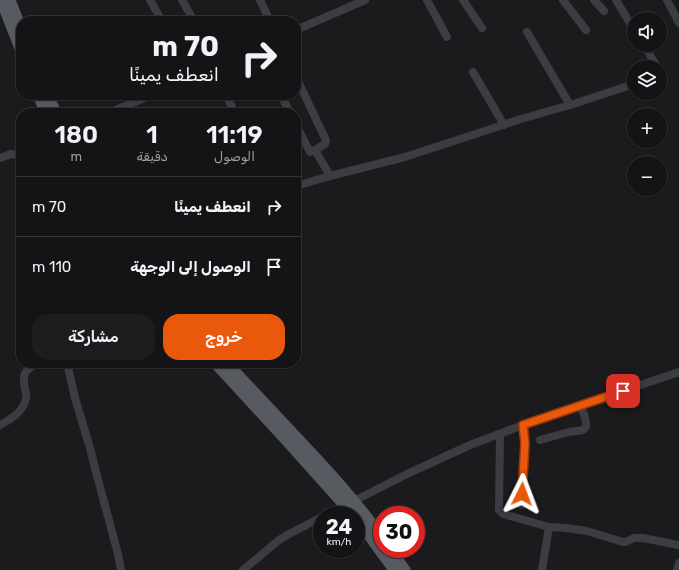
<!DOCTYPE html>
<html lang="ar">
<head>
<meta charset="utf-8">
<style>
  :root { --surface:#141416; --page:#1d1d1f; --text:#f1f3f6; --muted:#9d9ea1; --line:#333335; --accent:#ea580c }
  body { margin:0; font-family:Rubik,Cairo,sans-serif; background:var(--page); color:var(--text); direction:rtl; height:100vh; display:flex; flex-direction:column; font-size:15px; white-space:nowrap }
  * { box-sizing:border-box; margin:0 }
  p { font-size:13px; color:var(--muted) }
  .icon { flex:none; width:22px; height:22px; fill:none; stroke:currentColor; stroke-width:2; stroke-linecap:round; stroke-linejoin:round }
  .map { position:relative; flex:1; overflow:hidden; direction:ltr }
  .details { position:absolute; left:16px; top:108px; width:285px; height:260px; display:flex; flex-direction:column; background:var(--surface); border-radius:16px; box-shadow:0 1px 3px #0004,0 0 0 1px var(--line); direction:rtl }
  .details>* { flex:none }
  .hud { position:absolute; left:16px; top:16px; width:285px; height:84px; border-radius:16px; box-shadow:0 1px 3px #0004,0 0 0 1px var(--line); direction:rtl; background:#141416; color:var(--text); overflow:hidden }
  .buttons { position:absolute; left:627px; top:12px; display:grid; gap:8px }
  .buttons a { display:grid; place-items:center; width:40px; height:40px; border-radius:50%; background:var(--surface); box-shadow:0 1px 3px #0004,0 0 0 1px var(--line); font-size:20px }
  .speed { position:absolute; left:313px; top:506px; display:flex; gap:8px; font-size:20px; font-weight:700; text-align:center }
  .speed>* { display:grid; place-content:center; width:52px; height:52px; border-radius:50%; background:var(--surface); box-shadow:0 1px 3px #0004,0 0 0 1px var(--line); line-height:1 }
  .speed small { font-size:10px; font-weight:400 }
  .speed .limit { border:6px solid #d22; background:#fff; color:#111 }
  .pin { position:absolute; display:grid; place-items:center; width:34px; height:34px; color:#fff; margin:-17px; border-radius:8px; box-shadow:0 2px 6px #0006 }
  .me { position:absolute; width:44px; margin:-22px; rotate:3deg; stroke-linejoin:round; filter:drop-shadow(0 0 3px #0008) }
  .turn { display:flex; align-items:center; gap:14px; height:84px; padding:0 16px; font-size:18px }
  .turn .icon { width:52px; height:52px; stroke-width:2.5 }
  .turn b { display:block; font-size:28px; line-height:34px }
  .eta { display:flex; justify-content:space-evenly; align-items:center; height:68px; text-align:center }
  .eta b { font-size:24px; font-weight:600; line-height:28px }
  .button { display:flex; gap:8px; margin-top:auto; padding:8px 16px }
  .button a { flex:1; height:46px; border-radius:16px; background:var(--accent); color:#fff; font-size:16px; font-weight:600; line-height:46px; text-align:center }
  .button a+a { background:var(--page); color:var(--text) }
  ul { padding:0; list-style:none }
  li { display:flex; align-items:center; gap:12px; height:60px; padding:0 16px; border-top:1px solid var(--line) }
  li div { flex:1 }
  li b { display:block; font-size:15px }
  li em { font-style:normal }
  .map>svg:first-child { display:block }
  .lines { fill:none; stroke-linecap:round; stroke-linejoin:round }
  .minor { stroke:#3c3d42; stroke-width:8 }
  .major { stroke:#585a61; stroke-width:11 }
  .route-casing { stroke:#983908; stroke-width:10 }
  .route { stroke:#ea580c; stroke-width:7 }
</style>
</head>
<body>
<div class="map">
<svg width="679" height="570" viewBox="0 0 679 570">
  <rect width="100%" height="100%" fill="#1b1b1d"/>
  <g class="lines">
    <!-- minor -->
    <g class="minor">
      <path d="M150,0L162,21"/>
      <path d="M182,0L194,21"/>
      <path d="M260,0L270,21"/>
      <path d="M427,0L447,37"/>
      <path d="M463,0L482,28"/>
      <path d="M563,0L586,30"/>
      <path d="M594,0L604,11"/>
      <path d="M616,0L634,30"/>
      <path d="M667,0L679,23"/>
      <path d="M296,30L365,0"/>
      <path d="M527,32L570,105"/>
      <path d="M644,45L657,67"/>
      <path d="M473,72L504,125"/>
      <path d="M296,77L325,138L326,141L325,144L315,150L310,152L296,125"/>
      <path d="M226,95L235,113"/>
      <path d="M281,95L290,113"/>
      <path d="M109,113L151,95"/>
      <path d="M315,150L330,176"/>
      <path d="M0,158L11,154L21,155"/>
      <path d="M21,161V176"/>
      <path d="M296,186L330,176L405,157L521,119L570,105L634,84"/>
      <path d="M67,363L75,398L90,448L96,472L118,554L121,570"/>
      <path d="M0,425C10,420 24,411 26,398C27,395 26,392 25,389C22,374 24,371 37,363"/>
      <path d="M500,434L499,510L503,514L549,527L542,570"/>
      <path d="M540,440L569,432L583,430C584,429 585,428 586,427C588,423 582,410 581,405"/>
      <path d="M354,501L407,474L470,445L536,420L679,372"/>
      <path d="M522,505L525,443L523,425"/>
      <path d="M327,515L345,506"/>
      <path d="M549,527L566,528L587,531L623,542H626L634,538H643L679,545"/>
      <path d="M243,570L279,540L289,534L322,517"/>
      <path d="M677,570L679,563"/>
    </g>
    <!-- major -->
    <g class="major">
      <path d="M1,0L21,51"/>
      <path d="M10,0L21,28"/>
      <path d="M38,95L46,113"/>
      <path d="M48,95L56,113"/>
      <path d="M215,363L285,439L353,515"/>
      <path d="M227,363C257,395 287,427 317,459C340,484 362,509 382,537"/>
      <path d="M356,519L368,534L394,570"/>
      <path d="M390,549L405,570"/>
    </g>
  </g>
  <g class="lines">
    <defs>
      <path id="route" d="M522,494L525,443L523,425L623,391"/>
    </defs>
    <!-- route casing -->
    <use href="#route" class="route-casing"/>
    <!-- route -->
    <use href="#route" class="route"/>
  </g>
</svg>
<div class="buttons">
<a><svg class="icon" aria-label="sound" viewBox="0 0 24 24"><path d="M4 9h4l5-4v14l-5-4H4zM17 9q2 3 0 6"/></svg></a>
<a><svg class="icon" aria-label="layers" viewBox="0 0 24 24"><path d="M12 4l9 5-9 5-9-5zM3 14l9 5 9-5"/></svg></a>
<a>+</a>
<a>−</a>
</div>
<div class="speed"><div>24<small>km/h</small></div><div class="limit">30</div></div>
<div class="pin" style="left:623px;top:391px;background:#d93025"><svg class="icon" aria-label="arrive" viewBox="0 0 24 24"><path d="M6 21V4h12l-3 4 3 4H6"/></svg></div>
<svg class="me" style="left:522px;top:494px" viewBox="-20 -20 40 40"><path d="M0-17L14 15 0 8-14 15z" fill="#ea580c" stroke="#fff" stroke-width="4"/></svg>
<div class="hud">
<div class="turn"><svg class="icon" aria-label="right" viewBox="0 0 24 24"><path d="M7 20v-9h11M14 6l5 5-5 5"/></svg><div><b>70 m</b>انعطف يمينًا</div></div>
</div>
<section class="details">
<div class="eta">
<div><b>11:19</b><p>الوصول</p></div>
<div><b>1</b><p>دقيقة</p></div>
<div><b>180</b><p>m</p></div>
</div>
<ul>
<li><svg class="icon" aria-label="right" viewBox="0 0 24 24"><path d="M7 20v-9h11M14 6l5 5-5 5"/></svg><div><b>انعطف يمينًا</b></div><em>70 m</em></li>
<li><svg class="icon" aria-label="arrive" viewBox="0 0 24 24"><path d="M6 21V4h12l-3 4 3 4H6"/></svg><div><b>الوصول إلى الوجهة</b></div><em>110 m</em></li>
</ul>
<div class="button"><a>خروج</a><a>مشاركة</a></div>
</section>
</div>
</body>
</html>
